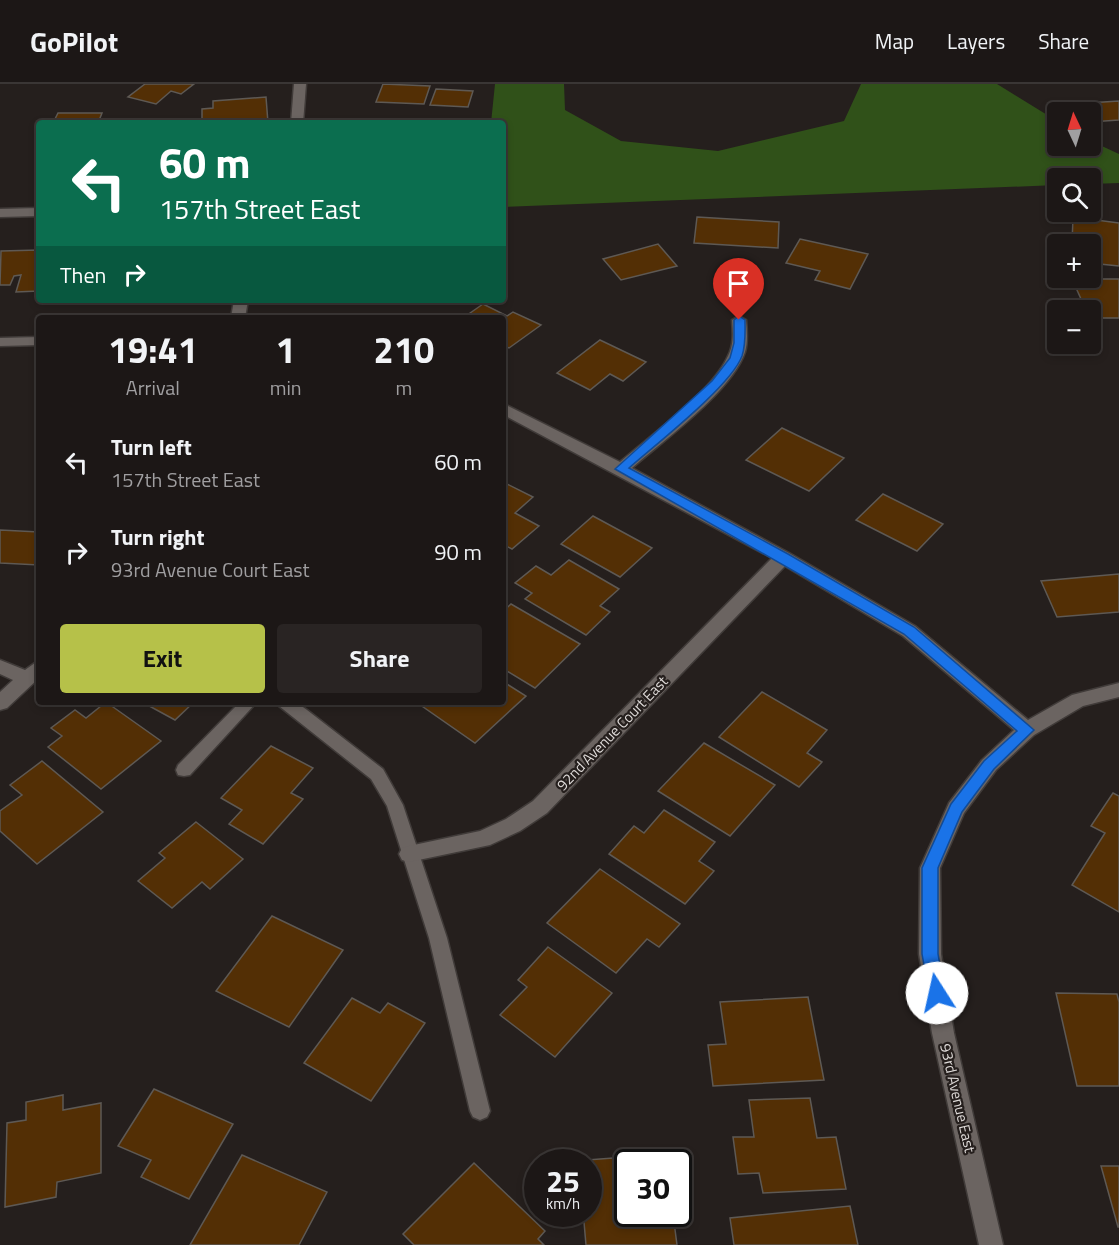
<!DOCTYPE html>
<html lang="en">
<head>
<meta charset="utf-8">
<style>
  :root { --surface:#1c1716; --page:#292423; --text:#f1f3f6; --muted:#a09fa1; --line:#3a3635; --accent:#b6c149 }
  body { margin:0; font-family:"Titillium Web",sans-serif; background:var(--page); color:var(--text); height:100vh; display:flex; flex-direction:column; font-size:22px; white-space:nowrap }
  * { box-sizing:border-box; margin:0 }
  p { font-size:20px; color:var(--muted) }
  .icon { flex:none; width:33px; height:33px; fill:none; stroke:currentColor; stroke-width:2; stroke-linecap:round; stroke-linejoin:round }
  .map { position:relative; flex:1; overflow:hidden }
  .details { position:absolute; left:36px; top:231px; width:470px; height:390px; display:flex; flex-direction:column; background:var(--surface); border-radius:6px; box-shadow:0 3px 9px #0003,0 0 0 2px var(--line) }
  .details>* { flex:none }
  .banner { position:absolute; left:36px; top:36px; width:470px; height:183px; border-radius:6px; box-shadow:0 3px 9px #0003,0 0 0 2px var(--line); background:#0b6e4f; color:#fff; overflow:hidden }
  .needle { width:39px; rotate:356deg }
  .buttons { position:absolute; left:1047px; top:18px; display:grid; gap:12px }
  .buttons a { display:grid; place-items:center; width:54px; height:54px; border-radius:6px; background:var(--surface); box-shadow:0 3px 9px #0003,0 0 0 2px var(--line); font-size:30px }
  .speed { position:absolute; left:524px; top:1065px; display:flex; gap:12px; font-size:30px; font-weight:700; text-align:center }
  .speed>* { display:grid; place-content:center; width:78px; height:78px; border-radius:50%; background:var(--surface); box-shadow:0 3px 9px #0003,0 0 0 2px var(--line); line-height:1 }
  .speed small { font-size:15px; font-weight:400 }
  .speed .limit { border:3px solid #111; border-radius:9px; background:#fff; color:#111 }
  .pin { position:absolute; display:grid; place-items:center; width:51px; height:51px; color:#fff; margin:-62px -26px; border-radius:50% 50% 50% 0; rotate:-45deg; box-shadow:0 0 6px #0007 }
  .pin .icon { rotate:45deg }
  .me { position:absolute; width:66px; margin:-33px; rotate:350deg; stroke-linejoin:round; filter:drop-shadow(0 0 4px #0008) }
  .turn { display:flex; align-items:center; gap:21px; height:126px; padding:0 24px; font-size:27px }
  .turn .icon { width:78px; height:78px; stroke-width:2.5 }
  .turn b { display:block; font-size:42px; line-height:51px }
  .then { display:flex; align-items:center; height:57px; padding:0 24px; background:#0003; gap:12px; font-size:22px }
  .eta { display:flex; justify-content:space-evenly; align-items:center; height:102px; text-align:center }
  .eta b { font-size:36px; font-weight:700; line-height:42px }
  .cta { display:flex; gap:12px; margin-top:auto; padding:12px 24px }
  .cta a { flex:1; height:69px; border-radius:6px; background:var(--accent); color:#111; font-size:24px; font-weight:700; line-height:69px; text-align:center }
  .cta a+a { background:var(--page); color:var(--text) }
  ul { padding:0; list-style:none }
  li { display:flex; align-items:center; gap:18px; height:90px; padding:0 24px }
  li div { flex:1 }
  li b { display:block; font-size:22px }
  li em { font-style:normal }
  header { display:flex; align-items:center; gap:36px; box-sizing:border-box; height:84px; padding:0 30px; background:var(--surface); border-bottom:2px solid var(--line) }
  header strong { font-size:28px }
  nav { display:flex; gap:33px; margin-inline-start:auto; font-size:21px }
  .map>svg:first-child { display:block }
  .forest { fill:#305119 }
  .building { fill:#532f05; stroke:#5e5954; stroke-width:1.5 }
  .lines { fill:none; stroke-linecap:round; stroke-linejoin:round }
  .lane-casing { stroke:#403b39; stroke-width:3 }
  .street-casing { stroke:#403b39; stroke-width:3 }
  .lane { fill:#6b6461; fill-rule:evenodd }
  .street { fill:#6b6461; fill-rule:evenodd }
  .route { fill:#1a73e8; stroke:#114b97; stroke-width:1.5 }
  .labels { text-anchor:middle; dominant-baseline:central; stroke-width:4.5; stroke-linejoin:round; paint-order:stroke }
  .street-label { font-size:15px; fill:#dfdbd9; stroke:#251f1d }
</style>
</head>
<body>
<header>
<strong>GoPilot</strong>
<nav><a>Map</a><a>Layers</a><a>Share</a></nav>
</header>
<div class="map">
<svg width="1119" height="1161" viewBox="0 0 1119 1161">
  <rect width="100%" height="100%" fill="#251f1d"/>
  <!-- forest -->
  <path class="forest" d="M495,0H564L565,26L621,57L718,67L844,37L861,0H997L1057,37L1058,62H1090L1091,57L1119,70V99L1091,100L1090,94H1058L1057,101L503,123L502,39H491Z"/>
  <!-- building -->
  <g class="building">
    <path d="M145,0H194L181,10L171,7L156,20L128,13Z"/>
    <path d="M383,0L430,2L424,20L376,18Z"/>
    <path d="M436,5L473,7L468,23L430,21Z"/>
    <path d="M266,13L268,39H202V25L213,24V17Z"/>
    <path d="M1119,17V36L1090,38V28H1079L1073,20Z"/>
    <path d="M58,29H102L98,39H53Z"/>
    <path d="M697,133L779,138L778,164L694,159Z"/>
    <path d="M1073,133L1119,139V182L1090,179V160H1072Z"/>
    <path d="M800,155L868,170L850,205L815,196L820,187L786,179Z"/>
    <path d="M658,160L677,182L621,196L603,175Z"/>
    <path d="M39,166V207L16,208L21,191L14,192L10,201H0L1,167Z"/>
    <path d="M1072,195H1119V234H1090V226H1086Z"/>
    <path d="M483,220L507,232L513,228L541,241L509,264L502,261V234H463Z"/>
    <path d="M600,256L646,278L623,297L610,290L590,306L557,289Z"/>
    <path d="M782,344L844,374L809,407L746,376Z"/>
    <path d="M505,399L533,413L515,429L539,442L512,465L502,460V401Z"/>
    <path d="M883,410L943,440L917,467L856,436Z"/>
    <path d="M593,432L652,464L620,493L561,460Z"/>
    <path d="M0,446L39,448V481L0,479Z"/>
    <path d="M569,476L619,505L600,522L610,528L586,551L525,515L532,509L515,499L536,482L551,491Z"/>
    <path d="M1119,490V528L1057,533L1041,497Z"/>
    <path d="M511,520L580,560L535,604L502,584V528Z"/>
    <path d="M502,597L526,612L475,659L419,620L422,618H502Z"/>
    <path d="M762,608L827,646L807,669L822,678L799,703L719,653Z"/>
    <path d="M106,618L161,657L101,705L48,663L62,652L51,644L75,626L86,634Z"/>
    <path d="M142,618H194L175,636Z"/>
    <path d="M704,659L775,701L730,752L658,707Z"/>
    <path d="M271,662L313,684L291,709L303,715L263,760L229,740L242,726L221,714Z"/>
    <path d="M42,677L103,728L37,780L0,747V727L22,711L10,701Z"/>
    <path d="M1113,709L1119,712V828L1072,801L1105,749L1091,742Z"/>
    <path d="M664,726L715,758L699,777L714,787L685,820L609,770L634,742L644,749Z"/>
    <path d="M196,738L243,775L210,805L202,798L172,824L138,797L165,774L159,769Z"/>
    <path d="M600,785L680,840L659,863L647,855L616,889L547,839Z"/>
    <path d="M272,832L343,866L289,943L216,907Z"/>
    <path d="M548,863L612,909L555,973L500,931L527,903L518,896Z"/>
    <path d="M1056,909L1117,910L1119,918V1002H1077Z"/>
    <path d="M808,913L824,996L713,1002L708,961L726,960L720,918Z"/>
    <path d="M352,914L380,929L388,919L425,939L371,1017L304,979Z"/>
    <path d="M154,1005L233,1040L189,1115L141,1093L151,1076L118,1062Z"/>
    <path d="M63,1011V1026L101,1019V1089L57,1098L56,1113L5,1123L7,1039L26,1036V1018Z"/>
    <path d="M810,1014L817,1054L836,1053L846,1105L763,1109L759,1089L738,1090L733,1053H754L749,1016Z"/>
    <path d="M665,1070L667,1078H627V1130H673L677,1161H586L584,1138L562,1139L561,1130H588V1078H561Z"/>
    <path d="M242,1071L327,1108L299,1161H190Z"/>
    <path d="M474,1079L545,1147L538,1155L544,1161H414L403,1150Z"/>
    <path d="M1101,1082H1119V1143H1118Z"/>
    <path d="M850,1122L858,1161H734L730,1134Z"/>
  </g>
  <g class="lines">
    <defs>
      <g id="lane">
        <path d="M240,618H257L190,691L184,692L178,691L176,686L178,681Z"/>
        <path d="M276,618H296L307,626L383,685L403,721L447,854L490,1027L487,1033L480,1036L473,1033L470,1027L429,854L387,722L371,695L279,622Z"/>
      </g>
      <g id="street">
        <path d="M294,0H306L303,39H291Z"/>
        <path d="M39,124V132L0,133V125Z"/>
        <path d="M234,216H248L245,234H231Z"/>
        <path d="M739,232L746,236C747,247 748,258 745,268C732,307 663,357 632,384L789,469L915,542L1028,636L1072,611L1119,599V613L1083,622L1034,651L996,686L964,729L940,784L941,870L954,949L1003,1161H979L932,949L919,870L920,784L949,719L982,676L1014,646L903,552L785,482L547,729L520,747L490,761L409,778L402,776L399,770L402,764L409,762L480,747L506,735L533,717L772,474L502,330V319L620,378C651,351 712,308 728,272C734,261 733,248 732,236Z"/>
        <path d="M39,253V261L0,262V254Z"/>
        <path d="M0,576L25,586L39,576V594L7,624L0,626V608L13,596L0,590Z"/>
      </g>
    </defs>
    <!-- lane casing -->
    <use href="#lane" class="lane-casing"/>
    <!-- street casing -->
    <use href="#street" class="street-casing"/>
    <!-- lane -->
    <use href="#lane" class="lane"/>
    <!-- street -->
    <use href="#street" class="street"/>
  </g>
  <!-- route -->
  <path class="route" d="M739,232L745,236C745,248 746,260 742,272C731,302 655,361 629,384L788,470L914,543L1034,646L994,685L962,728L938,784V870L945,909L943,915L937,917L931,915L929,909L922,870V784L951,720L984,677L1017,647L904,550L615,385L712,297L730,274L734,259V236Z"/>
  <g class="labels">
    <!-- street labels -->
    <g class="street-label">
      <text transform="translate(612 649) rotate(-46)">92nd Avenue Court East</text>
      <text transform="translate(958 1014) rotate(77)">93rd Avenue East</text>
    </g>
  </g>
</svg>
<div class="buttons">
<a><svg class="needle" viewBox="-14 -14 28 28"><path d="M0-13l5 13h-10z" fill="#e53935"/><path d="M0 13l5-13h-10z" fill="#a09fa1"/></svg></a>
<a><svg class="icon" aria-label="search" viewBox="0 0 24 24"><circle cx="10" cy="10" r="6"/><path d="M15 15l6 6"/></svg></a>
<a>+</a>
<a>−</a>
</div>
<div class="speed"><div>25<small>km/h</small></div><div class="limit">30</div></div>
<div class="pin" style="left:739px;top:236px;background:#d93025"><svg class="icon" aria-label="arrive" viewBox="0 0 24 24"><path d="M6 21V4h12l-3 4 3 4H6"/></svg></div>
<svg class="me" style="left:937px;top:909px" viewBox="-20 -20 40 40"><circle r="19" fill="#fff"/><path d="M0-13L10 11 0 6-10 11z" fill="#1a73e8"/></svg>
<div class="banner">
<div class="turn"><svg class="icon" aria-label="left" viewBox="0 0 24 24"><path d="M17 20v-9H6M10 6l-5 5 5 5"/></svg><div><b>60 m</b>157th Street East</div></div>
<div class="then">Then<svg class="icon" aria-label="right" viewBox="0 0 24 24"><path d="M7 20v-9h11M14 6l5 5-5 5"/></svg></div>
</div>
<section class="details">
<div class="eta">
<div><b>19:41</b><p>Arrival</p></div>
<div><b>1</b><p>min</p></div>
<div><b>210</b><p>m</p></div>
</div>
<ul>
<li><svg class="icon" aria-label="left" viewBox="0 0 24 24"><path d="M17 20v-9H6M10 6l-5 5 5 5"/></svg><div><b>Turn left</b><p>157th Street East</p></div><em>60 m</em></li>
<li><svg class="icon" aria-label="right" viewBox="0 0 24 24"><path d="M7 20v-9h11M14 6l5 5-5 5"/></svg><div><b>Turn right</b><p>93rd Avenue Court East</p></div><em>90 m</em></li>
</ul>
<div class="cta"><a>Exit</a><a>Share</a></div>
</section>
</div>
</body>
</html>
